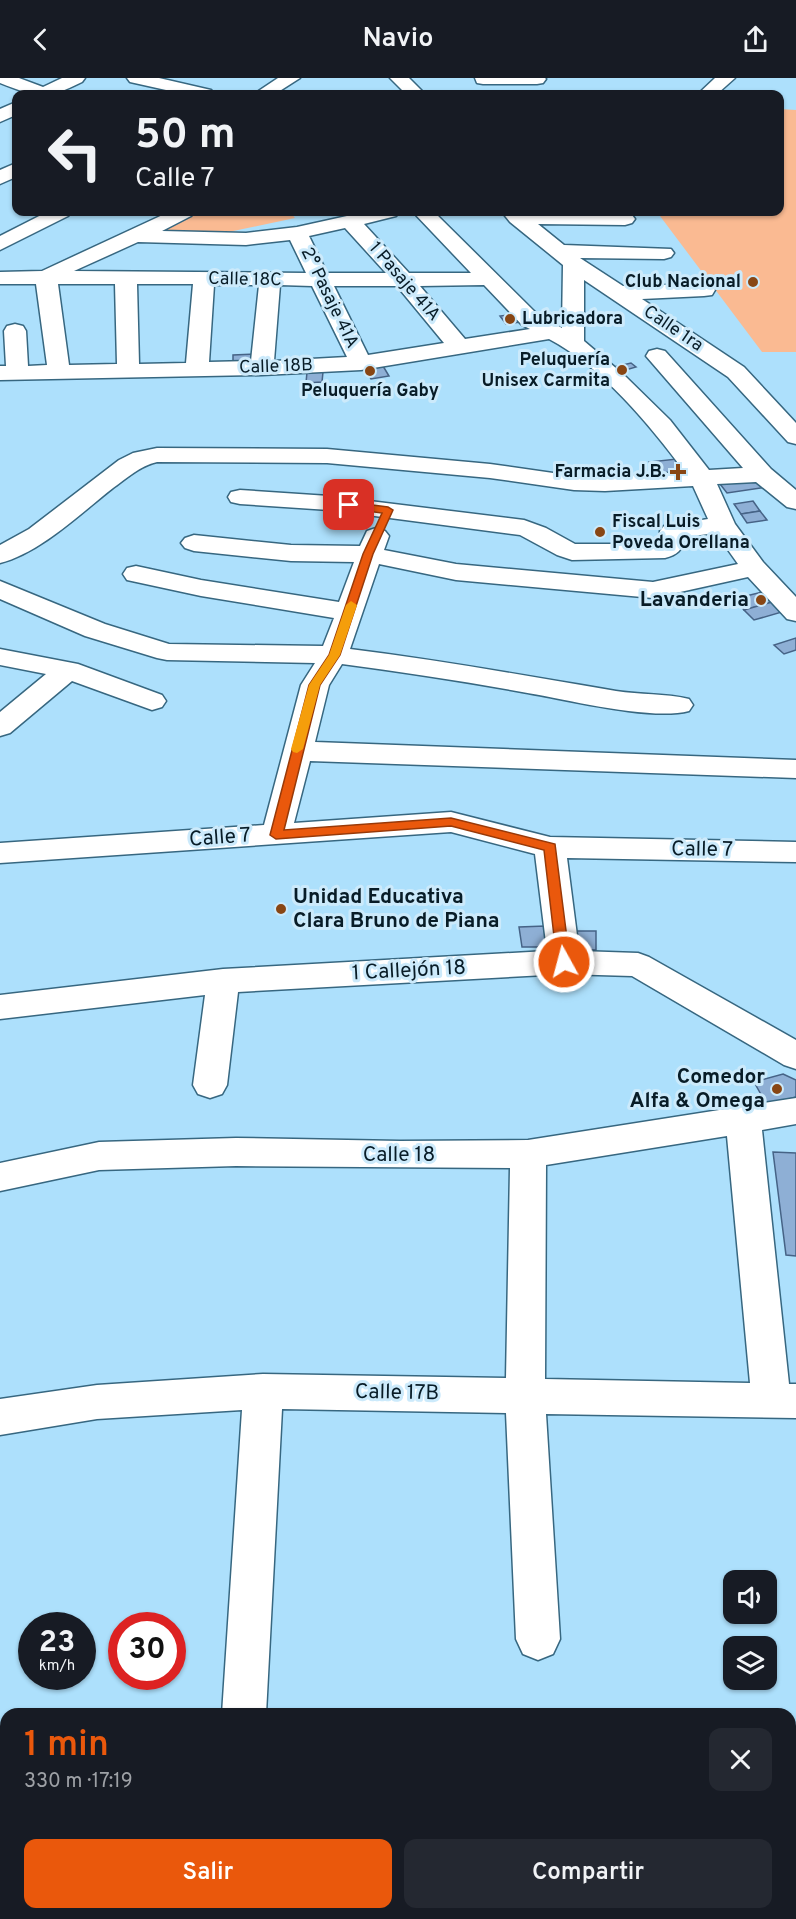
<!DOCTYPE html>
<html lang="es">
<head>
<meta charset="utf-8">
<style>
  :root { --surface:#171b24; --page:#242831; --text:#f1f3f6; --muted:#9ea1a6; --accent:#ea580c }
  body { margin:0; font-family:Overpass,sans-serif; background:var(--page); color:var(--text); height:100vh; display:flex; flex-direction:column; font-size:22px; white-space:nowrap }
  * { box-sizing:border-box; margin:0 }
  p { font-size:20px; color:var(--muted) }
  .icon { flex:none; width:33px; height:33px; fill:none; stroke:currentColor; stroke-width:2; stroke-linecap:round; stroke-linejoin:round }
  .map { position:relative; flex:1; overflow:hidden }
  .drawer { position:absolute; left:0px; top:1630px; width:796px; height:212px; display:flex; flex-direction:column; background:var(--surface); border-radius:18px 18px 0 0; box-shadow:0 2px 4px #0004 }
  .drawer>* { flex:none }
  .banner { position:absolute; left:12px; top:12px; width:772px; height:126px; border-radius:12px; box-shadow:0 2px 4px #0004; background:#171b24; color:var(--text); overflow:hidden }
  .fabs { position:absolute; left:723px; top:1492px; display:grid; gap:12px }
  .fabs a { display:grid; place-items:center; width:54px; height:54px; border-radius:12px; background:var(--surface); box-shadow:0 2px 4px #0004; font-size:30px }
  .speed { position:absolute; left:18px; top:1534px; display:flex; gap:12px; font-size:30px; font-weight:700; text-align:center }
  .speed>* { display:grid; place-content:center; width:78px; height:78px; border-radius:50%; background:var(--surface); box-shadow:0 2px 4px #0004; line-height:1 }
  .speed small { font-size:15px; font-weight:400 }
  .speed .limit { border:9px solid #d22; background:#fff; color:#111 }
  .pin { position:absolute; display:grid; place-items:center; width:51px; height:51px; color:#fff; margin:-26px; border-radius:12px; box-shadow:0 3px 9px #0006 }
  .me { position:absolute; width:66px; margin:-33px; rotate:353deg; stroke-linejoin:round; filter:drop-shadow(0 0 4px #0008) }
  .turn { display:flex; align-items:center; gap:21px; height:126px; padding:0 24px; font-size:27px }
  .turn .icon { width:78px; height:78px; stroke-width:2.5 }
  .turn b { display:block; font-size:42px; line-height:51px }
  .round { display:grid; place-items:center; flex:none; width:63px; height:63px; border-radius:12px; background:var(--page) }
  .head { display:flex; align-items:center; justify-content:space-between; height:102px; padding:0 24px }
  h1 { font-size:36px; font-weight:600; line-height:45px; color:var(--accent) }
  .cta { display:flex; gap:12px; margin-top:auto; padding:12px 24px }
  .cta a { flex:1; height:69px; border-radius:12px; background:var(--accent); color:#fff; font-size:24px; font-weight:600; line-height:69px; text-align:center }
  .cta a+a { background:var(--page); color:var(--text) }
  header { display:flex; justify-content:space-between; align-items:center; height:78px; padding:0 24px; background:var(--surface); font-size:27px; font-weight:600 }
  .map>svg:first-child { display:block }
  .green { fill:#faba92 }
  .building { fill:#8eafd5; stroke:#466386; stroke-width:1.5 }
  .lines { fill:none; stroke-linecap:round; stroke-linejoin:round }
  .minor-casing { stroke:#376780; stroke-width:3 }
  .minor { fill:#fff; fill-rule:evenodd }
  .route { fill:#ea580c; stroke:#983908; stroke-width:1.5 }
  .slow { fill:#f59e0b }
  .poi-dot { fill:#884614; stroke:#cceafb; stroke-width:2 }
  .labels { text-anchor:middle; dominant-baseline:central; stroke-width:6; stroke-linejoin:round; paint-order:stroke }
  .far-street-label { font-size:18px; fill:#081c27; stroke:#cceafb }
  .far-poi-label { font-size:18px; font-weight:bold; fill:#081c27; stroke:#cceafb; text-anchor:end }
  .poi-label { font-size:21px; font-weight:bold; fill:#081c27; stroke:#cceafb; text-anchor:end }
  .street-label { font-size:21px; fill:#081c27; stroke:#cceafb }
</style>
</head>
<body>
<header><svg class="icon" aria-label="back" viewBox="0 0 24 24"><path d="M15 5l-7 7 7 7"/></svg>Navio<svg class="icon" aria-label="share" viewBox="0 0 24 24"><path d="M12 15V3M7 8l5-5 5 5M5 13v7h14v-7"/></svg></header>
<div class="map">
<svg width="796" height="1841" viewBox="0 0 796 1841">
  <rect width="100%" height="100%" fill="#ade0fc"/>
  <!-- green -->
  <g class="green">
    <path d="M780,31L796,32V274H762L657,134H780Z"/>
    <path d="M192,134H290L295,140L219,156L155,153Z"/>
  </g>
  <!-- building -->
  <g class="building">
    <path d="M515,236L521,244L506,246L500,238Z"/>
    <path d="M258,276L259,284L233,285V277Z"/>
    <path d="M631,285L636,289L619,294L614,289Z"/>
    <path d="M383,288L389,298L371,301L365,291Z"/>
    <path d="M307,294H323L322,304L306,305Z"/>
    <path d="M677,381L685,395L657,398L649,384Z"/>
    <path d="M761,400L767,409L727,415L720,406Z"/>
    <path d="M753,423L760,433L741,436L734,426Z"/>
    <path d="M760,433L767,442L747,445L741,436Z"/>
    <path d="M762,514L772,524L744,532L734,521Z"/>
    <path d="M772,524L782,534L754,542L744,532Z"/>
    <path d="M796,560V572L784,576L774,567Z"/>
    <path d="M545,848L548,869H522L519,849Z"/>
    <path d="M575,853H596V872L576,871Z"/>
    <path d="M783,996L796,1002V1019L767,1027L754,1004Z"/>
    <path d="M773,1074L796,1075V1178L786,1177Z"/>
  </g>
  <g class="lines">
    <defs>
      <g id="minor">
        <path d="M0,0H19L43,9L62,0H85L82,4C46,22 38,20 0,5Z"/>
        <path d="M127,0H159L211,12L214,16H184L130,4Z"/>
        <path d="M278,0H300L275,16H254Z"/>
        <path d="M390,0H409L425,16H406Z"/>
        <path d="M475,0H545L546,1L543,5L537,6H483L477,5Z"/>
        <path d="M715,0H735L717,16H698Z"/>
        <path d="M16,24V37L0,44V31Z"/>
        <path d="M16,85V99L0,106V92Z"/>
        <path d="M47,134H71L68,138L0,172V158Z"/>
        <path d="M169,134H194L191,138L162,153L246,155L297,149L365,134H399L396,138L364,146L409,195H471L413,134H434L538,237L562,250L563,187L510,144L502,134L632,137L635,141L632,145L625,147L538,146L564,167L671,171L674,175L671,179L664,181L580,180L623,208L704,206L712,207L715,212L712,217L704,218L642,221L744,289L796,345V366L788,364L728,299L584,202V263L624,297L670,342L709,392L743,390L646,278L649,273L657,271L665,273L771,391L796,412V431L787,429L756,404L717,406L735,446L763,484L796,519V543L787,541L748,499L653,520L456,502L379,486L350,571C439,582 528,598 616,613C640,617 665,615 689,621L693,627L689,633C650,643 565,621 522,614C462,603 402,594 342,586L329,607L315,664L796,682V700L310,683L294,745L451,734L550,759L796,764V784L567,780L579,873L638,875L649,879L796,962V991L784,987L632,898L564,896L238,914L227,1007L222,1016L210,1020L198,1016L193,1007L205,917L0,941V917L223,891L547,873L535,776L451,754L0,785V765L264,747L301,607L315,585L167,582L157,580L85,558L0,521V503L105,546L169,566L323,568L334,540L201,518L127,502L123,496L127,490L136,488L201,502L339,524L354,484L291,483L194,473L185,470L181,465L185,460L194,457L291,467L360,468L367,453L376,450L385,453L389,458L384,472L456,486L653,504L738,486L716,455L685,459C683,472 677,477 665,480L572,482L557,477L520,457L329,432L240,426L231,424L228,419L231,414L240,412L329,418L524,442L546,450L575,466H653L659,464L660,453L664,448L708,441L693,408L605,413L574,412L490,400L327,385L157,384C140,388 127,400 113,410C81,435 40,475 0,485V467L29,451L119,382L133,375L157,370L327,371L490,386L574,398L605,399L685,394C649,346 602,289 549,261L361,292L262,297L0,302V288H6L4,253L7,248L15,246L23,248L26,253L28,288L47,287L36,206H0V194L42,193ZM345,150L386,195H327L309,158ZM290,162L306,195L74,193L138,164L246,167ZM58,206H115L117,286L69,287ZM137,206H193L186,285L139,286ZM214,207H259L251,283L209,284ZM280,207L312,208L347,279L274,283ZM484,207L522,247L530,251L465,261L420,208ZM334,208H397L444,265L368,277Z"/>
        <path d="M0,571L78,586L162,617L166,623L162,629L152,632L72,603L10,655L0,658V634L46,596L0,587Z"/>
        <path d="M796,1020V1046L762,1052L789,1306H796V1340L546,1336L560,1561L553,1576L538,1582L523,1576L516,1561L506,1335L282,1331L266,1636H222L242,1332L97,1341L0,1357V1321L97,1307L263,1296L506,1300L510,1090L236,1088L99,1092L0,1113V1085L99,1064L236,1060L400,1063L528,1062ZM727,1058L750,1305L545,1301L546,1087Z"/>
        <path d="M0,1806L6,1807V1836H28L26,1841H0Z"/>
        <path d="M790,1817H796V1841H127L125,1836H790Z"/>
      </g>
    </defs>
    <!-- minor casing -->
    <use href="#minor" class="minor-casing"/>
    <!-- minor -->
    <use href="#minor" class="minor"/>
  </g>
  <!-- route -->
  <path class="route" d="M349,424L388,429L393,432L373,476L340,577L320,607L284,752L451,740L555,766L570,884L568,888L564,889L557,884L544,772L451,748L276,761L270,757L309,607L329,577L363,476L382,435L345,430L343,427Z"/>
  <!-- slow -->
  <path class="slow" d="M351,523L357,527L340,577L320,607L303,671L297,675L293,674L291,671L309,607L329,577L346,527Z"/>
  <!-- markers -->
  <g class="poi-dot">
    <circle cx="753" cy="204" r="6"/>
    <circle cx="510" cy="241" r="6"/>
    <circle cx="622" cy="292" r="6"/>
    <circle cx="370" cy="293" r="6"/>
    <path d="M675 385h6v6h6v6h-6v6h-6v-6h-6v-6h6z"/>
    <circle cx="600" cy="454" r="6"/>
    <circle cx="761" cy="522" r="6"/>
    <circle cx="281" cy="831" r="6"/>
    <circle cx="777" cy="1011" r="6"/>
  </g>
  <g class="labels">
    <!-- far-street labels -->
    <g class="far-street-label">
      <text transform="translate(245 202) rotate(1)">Calle 18C</text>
      <text transform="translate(404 204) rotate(49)">1 Pasaje 41A</text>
      <text transform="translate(329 220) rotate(64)">2° Pasaje 41A</text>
      <text transform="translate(673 251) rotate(34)">Calle 1ra</text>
      <text transform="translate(276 289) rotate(-2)">Calle 18B</text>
    </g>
    <!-- far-poi labels -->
    <g class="far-poi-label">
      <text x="741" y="204">Club Nacional</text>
      <text x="522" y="241" text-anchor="start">Lubricadora</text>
      <text x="610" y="282">Peluquería<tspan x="610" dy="21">Unisex Carmita</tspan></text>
      <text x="370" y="313" text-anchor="middle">Peluquería Gaby</text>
      <text x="666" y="394">Farmacia J.B.</text>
      <text x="612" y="444" text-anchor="start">Fiscal Luis<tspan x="612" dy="21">Poveda Orellana</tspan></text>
    </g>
    <!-- poi labels -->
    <g class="poi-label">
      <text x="749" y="522">Lavanderia</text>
      <text x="293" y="819" text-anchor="start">Unidad Educativa<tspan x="293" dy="24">Clara Bruno de Piana</tspan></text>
      <text x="765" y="999">Comedor<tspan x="765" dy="24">Alfa &amp; Omega</tspan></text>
    </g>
    <!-- street labels -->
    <g class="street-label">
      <text transform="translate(220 760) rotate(-4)">Calle 7</text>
      <text transform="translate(702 772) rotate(1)">Calle 7</text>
      <text transform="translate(409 893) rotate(-3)">1 Callejón 18</text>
      <text x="399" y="1077">Calle 18</text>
      <text transform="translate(397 1315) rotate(1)">Calle 17B</text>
    </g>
  </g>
</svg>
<div class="fabs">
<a><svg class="icon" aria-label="sound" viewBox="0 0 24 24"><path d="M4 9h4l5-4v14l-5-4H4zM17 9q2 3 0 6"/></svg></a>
<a><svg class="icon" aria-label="layers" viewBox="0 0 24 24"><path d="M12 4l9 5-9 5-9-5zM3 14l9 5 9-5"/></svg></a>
</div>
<div class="speed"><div>23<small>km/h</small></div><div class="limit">30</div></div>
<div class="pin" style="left:349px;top:427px;background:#d93025"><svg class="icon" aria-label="arrive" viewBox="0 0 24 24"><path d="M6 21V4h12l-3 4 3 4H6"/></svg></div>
<svg class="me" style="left:564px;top:884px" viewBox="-20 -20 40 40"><circle r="17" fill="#ea580c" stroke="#fff" stroke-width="3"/><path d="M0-11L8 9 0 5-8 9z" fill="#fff"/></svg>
<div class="banner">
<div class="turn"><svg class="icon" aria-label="left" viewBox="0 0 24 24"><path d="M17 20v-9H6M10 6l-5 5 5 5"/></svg><div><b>50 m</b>Calle 7</div></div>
</div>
<section class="drawer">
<div class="head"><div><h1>1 min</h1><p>330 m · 17:19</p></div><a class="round"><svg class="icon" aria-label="close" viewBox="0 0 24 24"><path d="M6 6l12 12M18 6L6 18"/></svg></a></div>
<div class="cta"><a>Salir</a><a>Compartir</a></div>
</section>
</div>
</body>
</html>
